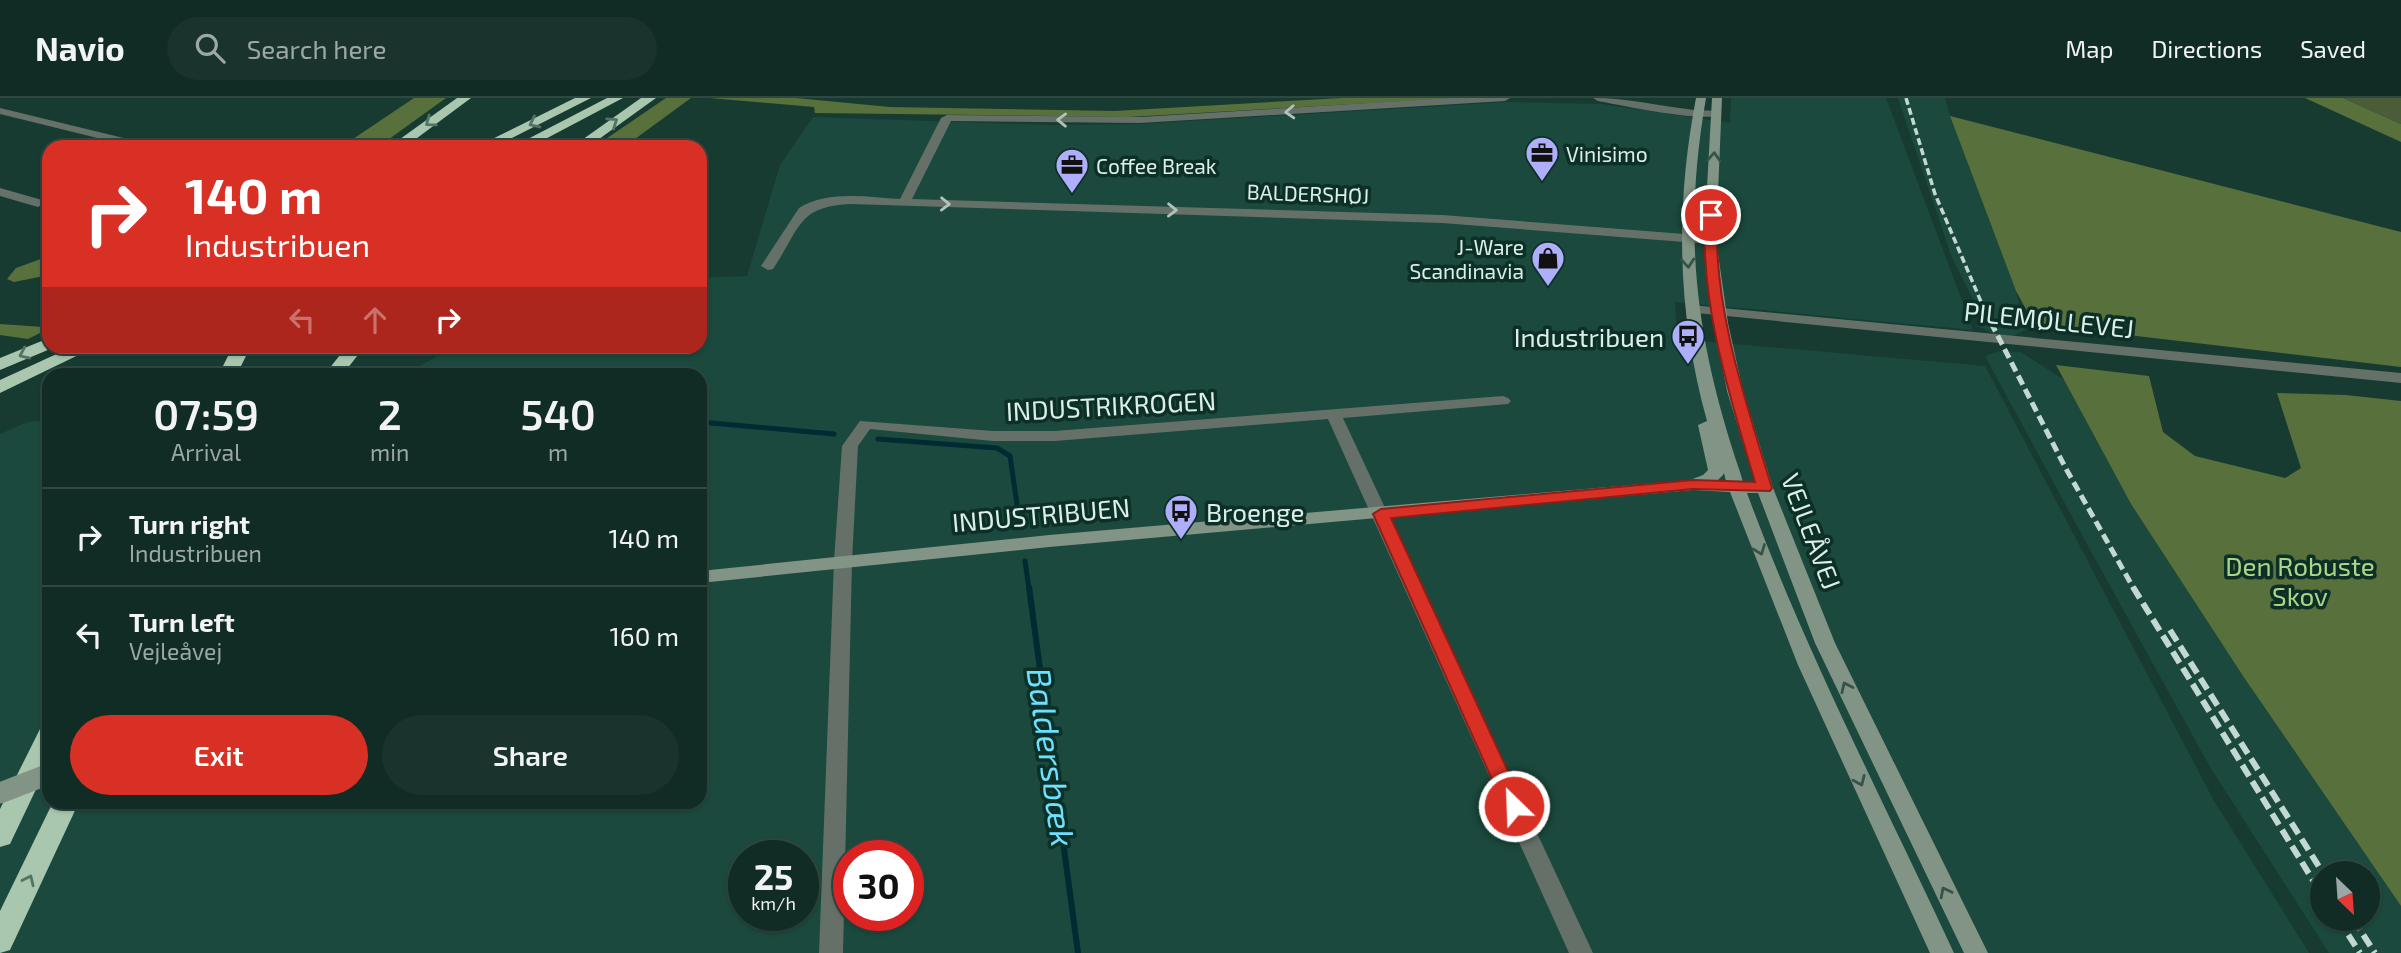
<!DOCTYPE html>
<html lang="en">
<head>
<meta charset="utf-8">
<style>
  :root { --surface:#112c25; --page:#1a342d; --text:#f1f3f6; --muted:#9ca7a7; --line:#304842; --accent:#d93025 }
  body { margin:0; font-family:"Exo 2",sans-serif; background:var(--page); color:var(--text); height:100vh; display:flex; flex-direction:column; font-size:26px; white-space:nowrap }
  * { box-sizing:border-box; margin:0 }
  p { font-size:23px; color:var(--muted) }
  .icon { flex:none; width:38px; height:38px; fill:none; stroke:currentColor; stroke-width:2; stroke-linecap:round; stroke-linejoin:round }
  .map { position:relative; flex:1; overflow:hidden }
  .side { position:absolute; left:42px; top:270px; width:665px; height:441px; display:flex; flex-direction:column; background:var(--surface); border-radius:21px; box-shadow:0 2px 5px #0004,0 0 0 2px var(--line) }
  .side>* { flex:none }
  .banner { position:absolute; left:42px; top:42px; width:665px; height:214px; border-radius:21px; box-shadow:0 2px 5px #0004,0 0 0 2px var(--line); background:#d93025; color:#fff; overflow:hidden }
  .needle { width:46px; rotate:155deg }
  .buttons { position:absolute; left:2310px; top:763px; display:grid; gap:14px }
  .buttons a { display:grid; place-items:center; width:70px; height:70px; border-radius:50%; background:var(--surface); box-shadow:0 2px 5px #0004,0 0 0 2px var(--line); font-size:35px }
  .speed { position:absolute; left:728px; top:742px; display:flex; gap:14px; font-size:35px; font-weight:700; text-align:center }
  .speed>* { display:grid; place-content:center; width:91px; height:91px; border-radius:50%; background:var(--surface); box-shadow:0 2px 5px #0004,0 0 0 2px var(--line); line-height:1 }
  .speed small { font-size:18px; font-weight:400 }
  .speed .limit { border:10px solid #d22; background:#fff; color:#111 }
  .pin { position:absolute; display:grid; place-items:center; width:60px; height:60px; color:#fff; margin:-30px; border:4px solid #fff; border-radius:50%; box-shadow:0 2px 7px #0007 }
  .me { position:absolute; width:77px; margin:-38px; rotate:336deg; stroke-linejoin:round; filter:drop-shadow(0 0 5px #0008) }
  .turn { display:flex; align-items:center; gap:24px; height:147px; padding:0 28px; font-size:32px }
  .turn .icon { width:91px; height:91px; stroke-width:2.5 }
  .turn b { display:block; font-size:49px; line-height:60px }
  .lanes { display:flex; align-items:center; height:66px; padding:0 28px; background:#0003; justify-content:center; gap:35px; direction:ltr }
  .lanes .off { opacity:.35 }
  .eta { display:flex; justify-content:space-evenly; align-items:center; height:119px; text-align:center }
  .eta b { font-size:42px; font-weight:600; line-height:49px }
  .action { display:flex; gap:14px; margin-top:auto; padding:14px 28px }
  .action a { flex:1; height:80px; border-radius:42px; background:var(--accent); color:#fff; font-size:28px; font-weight:600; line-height:80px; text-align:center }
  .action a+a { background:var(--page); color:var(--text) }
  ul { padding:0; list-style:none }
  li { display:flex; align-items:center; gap:21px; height:98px; padding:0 28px; border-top:2px solid var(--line) }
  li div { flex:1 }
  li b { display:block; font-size:26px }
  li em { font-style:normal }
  header { display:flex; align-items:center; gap:42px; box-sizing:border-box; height:98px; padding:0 35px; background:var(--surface); border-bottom:2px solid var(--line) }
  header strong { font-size:33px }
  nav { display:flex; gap:38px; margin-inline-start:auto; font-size:24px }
  .search { width:490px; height:63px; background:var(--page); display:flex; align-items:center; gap:18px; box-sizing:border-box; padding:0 24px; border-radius:38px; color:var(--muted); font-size:26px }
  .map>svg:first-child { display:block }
  .built { fill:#1b493d; fill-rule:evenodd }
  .green { fill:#4b5c39 }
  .forest { fill:#57703c }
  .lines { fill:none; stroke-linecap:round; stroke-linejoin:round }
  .stream-far1 { stroke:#002a34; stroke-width:5 }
  .stream { stroke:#002a34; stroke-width:6 }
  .street { fill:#657168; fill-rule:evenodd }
  .secondary { fill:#819485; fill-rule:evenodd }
  .highway { fill:#a9c6af; fill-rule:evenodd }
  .rail-far2 { stroke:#c3d8d2; stroke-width:3.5; stroke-dasharray:7 3.5; stroke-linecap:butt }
  .rail-far1 { stroke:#c3d8d2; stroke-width:5; stroke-dasharray:10 5; stroke-linecap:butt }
  .rail { stroke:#c3d8d2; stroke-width:6; stroke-dasharray:13 6; stroke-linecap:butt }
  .secondary-bridge { stroke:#819485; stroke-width:21 }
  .oneway { stroke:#b2c2bb }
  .oneway2 { stroke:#537464 }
  .oneway3 { stroke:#355348 }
  .route { fill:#d93025; stroke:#8d1f18; stroke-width:2 }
  .labels { text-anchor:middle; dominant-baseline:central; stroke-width:7; stroke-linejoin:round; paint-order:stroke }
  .far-poi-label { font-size:21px; fill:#dbeee8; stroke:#0c3027; text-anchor:start }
  .far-street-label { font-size:21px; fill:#dbeee8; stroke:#0c3027 }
  .street-label { font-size:26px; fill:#dbeee8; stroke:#0c3027 }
  .poi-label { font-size:26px; fill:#dbeee8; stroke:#0c3027; text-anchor:end }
  .park-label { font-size:26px; fill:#aed586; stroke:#0c3027 }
  .near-water-label { font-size:33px; font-style:italic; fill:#6de0ff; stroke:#0c3027 }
</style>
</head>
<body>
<header>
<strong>Navio</strong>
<div class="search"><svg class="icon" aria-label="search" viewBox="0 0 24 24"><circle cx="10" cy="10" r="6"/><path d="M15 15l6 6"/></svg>Search here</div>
<nav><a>Map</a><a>Directions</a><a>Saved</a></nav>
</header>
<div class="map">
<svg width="2401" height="855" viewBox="0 0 2401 855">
  <rect width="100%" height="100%" fill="#173b31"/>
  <!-- built -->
  <g class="built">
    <path d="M1731,0H1886L1973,232L1675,204L1677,241L1985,268L2213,701L2309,855H0V336L28,324L49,322V704H700V276H407L452,249L700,248V180L747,178L780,67L813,19L1051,27L1140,26L1506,4L1602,6L1730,25ZM744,758H803V817H744ZM849,758H908V817H849Z"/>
    <path d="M1898,0H1945L1950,18L2016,193L2025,232L2013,238L1994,236L1977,228L1983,222L1951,157Z"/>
    <path d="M2000,253L2021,254L2064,282L2131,406L2243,578L2401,808V855H2329L2210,669L2088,448L1985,258ZM2322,775H2368V821H2322Z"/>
  </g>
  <!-- green -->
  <path class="green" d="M2343,0H2401V26Z"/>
  <!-- forest -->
  <g class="forest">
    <path d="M414,0H446L378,49H341Z"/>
    <path d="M666,0H691L624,49H594Z"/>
    <path d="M710,0H796L890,9L1115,13L1342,0H1460L1128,19L815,15L814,9Z"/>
    <path d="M2305,0H2343L2401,26V44Z"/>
    <path d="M1950,18L2401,134V269L2034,226L2016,193Z"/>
    <path d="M49,158V177L14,184L7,181L16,170Z"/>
    <path d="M0,226L44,229V233L28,241L0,237Z"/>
    <path d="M2056,267L2149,278L2163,334L2195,358L2285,380L2301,370L2277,295L2346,297L2401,303V808L2243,578L2131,406Z"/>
  </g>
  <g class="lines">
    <!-- stream-far1 -->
    <g class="stream-far1">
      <path d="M700,324L834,336"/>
      <path d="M878,341L997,350L1010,358L1020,427"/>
      <path d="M1025,463L1029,491"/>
    </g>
    <!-- stream -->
    <path class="stream" d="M1029,489L1078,855"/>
    <!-- street -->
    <g class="street">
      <path d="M1451,0H1510L1505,3L1140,25L951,23L912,101L1442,117L1710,138L1716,142L1710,146L1442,125L851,106C797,108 800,131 773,171L768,172L761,168L799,110C827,92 868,99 900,101L941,20L947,17L1140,19Z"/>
      <path d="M1593,0C1627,0 1660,8 1694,12C1704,13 1714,11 1721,16C1708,26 1620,7 1598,3Z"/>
      <path d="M0,10L140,44L142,46L134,49L0,16Z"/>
      <path d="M0,90L42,102L44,105L38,109L0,98Z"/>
      <path d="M1691,207L2401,275V285L1686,214V208Z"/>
      <path d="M1503,298L1508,300L1511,303L1508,306L1343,320L1593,855H1569L1328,321L1055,343H993L870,331L858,348L852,463L843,855H819L834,463L842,348L860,323L993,333H1055Z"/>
    </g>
    <!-- secondary -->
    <path class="secondary" d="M1696,0H1706C1682,138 1696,243 1740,374L1743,384H1755L1727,293L1714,225L1704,142L1712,0H1722L1716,142L1728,225L1743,293L1773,390L1835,545L1988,855H1964L1815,545L1758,395H1747C1805,553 1883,702 1954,855H1930L1798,567L1730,394L1693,392L1049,449L700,485V473L1049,437L1690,382L1703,377L1708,372L1698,327L1707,323C1677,215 1675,110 1696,0ZM1724,375L1726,383H1717L1723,377Z"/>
    <!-- highway -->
    <g class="highway">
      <path d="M457,0H471L405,49H389Z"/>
      <path d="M575,0H591L494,49H476Z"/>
      <path d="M607,0H623L534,47L529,48L522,44Z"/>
      <path d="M641,0H656L588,49H572Z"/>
      <path d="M49,240V248L55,249L0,272V260Z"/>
      <path d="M74,248H97L0,295V282Z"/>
      <path d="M233,248H251L237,276H219Z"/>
      <path d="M347,248H365L343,276H325Z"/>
      <path d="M49,628V664L10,746L0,749V711L40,631Z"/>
      <path d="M53,704H79L10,852L0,855V813Z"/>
    </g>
    <!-- rail-far2 -->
    <path class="rail-far2" d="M1906,0L1935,96L1985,213"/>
    <!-- rail-far1 -->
    <path class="rail-far1" d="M1984,211L2065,369L2134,491"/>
    <!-- rail -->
    <g class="rail">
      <path d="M2133,489L2322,797"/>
      <path d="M2170,532L2323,775"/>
      <path d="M2338,821L2360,855"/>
      <path d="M2353,821L2375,855"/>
    </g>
    <!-- secondary-bridge -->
    <path class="secondary-bridge" d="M0,695L49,676"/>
  </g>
  <!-- one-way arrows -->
  <defs><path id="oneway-chevron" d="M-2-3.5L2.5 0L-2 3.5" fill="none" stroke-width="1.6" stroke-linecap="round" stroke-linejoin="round" transform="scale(1.75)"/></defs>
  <g class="oneway">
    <use href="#oneway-chevron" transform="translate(1290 14) rotate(177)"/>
    <use href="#oneway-chevron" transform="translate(1062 22) rotate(-179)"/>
    <use href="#oneway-chevron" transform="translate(945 106) rotate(1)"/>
    <use href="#oneway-chevron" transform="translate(1172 112) rotate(1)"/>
  </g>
  <g class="oneway2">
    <use href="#oneway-chevron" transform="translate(430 24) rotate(144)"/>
    <use href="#oneway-chevron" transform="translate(613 24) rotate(-34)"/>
    <use href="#oneway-chevron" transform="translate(534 25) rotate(154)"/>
    <use href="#oneway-chevron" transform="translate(24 256) rotate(156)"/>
    <use href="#oneway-chevron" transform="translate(29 782) rotate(-65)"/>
  </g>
  <g class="oneway3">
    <use href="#oneway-chevron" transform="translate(1714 59) rotate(-87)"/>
    <use href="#oneway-chevron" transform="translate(1688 165) rotate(85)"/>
    <use href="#oneway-chevron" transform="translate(1760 452) rotate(69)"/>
    <use href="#oneway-chevron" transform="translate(1846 589) rotate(-115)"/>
    <use href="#oneway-chevron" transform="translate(1860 683) rotate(66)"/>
    <use href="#oneway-chevron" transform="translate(1945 794) rotate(-117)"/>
  </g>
  <!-- route -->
  <path class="route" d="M1711,113L1717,117C1713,209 1745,302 1772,390L1770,393L1693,391L1391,420L1524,708L1521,714L1514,716L1507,714L1504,708L1373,416L1381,411L1693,382L1755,384C1730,299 1700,207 1705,117Z"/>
  <!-- icons -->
  <defs>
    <symbol id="office-pin" viewBox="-11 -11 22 30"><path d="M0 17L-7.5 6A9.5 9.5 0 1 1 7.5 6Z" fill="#aeaefa" stroke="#0c3027"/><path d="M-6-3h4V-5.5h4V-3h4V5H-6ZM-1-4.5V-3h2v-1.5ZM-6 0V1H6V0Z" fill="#111"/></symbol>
    <symbol id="shop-pin" viewBox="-11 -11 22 30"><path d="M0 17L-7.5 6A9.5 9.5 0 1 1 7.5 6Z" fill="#aeaefa" stroke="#0c3027"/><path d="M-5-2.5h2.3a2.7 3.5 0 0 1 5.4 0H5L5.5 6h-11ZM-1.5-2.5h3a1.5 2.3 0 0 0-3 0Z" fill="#111"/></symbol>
    <symbol id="bus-pin" viewBox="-11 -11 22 30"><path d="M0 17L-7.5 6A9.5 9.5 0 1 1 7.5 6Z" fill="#aeaefa" stroke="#0c3027"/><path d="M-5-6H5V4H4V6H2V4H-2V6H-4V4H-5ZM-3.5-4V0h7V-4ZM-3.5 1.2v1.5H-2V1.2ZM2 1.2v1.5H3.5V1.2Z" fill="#111"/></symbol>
  </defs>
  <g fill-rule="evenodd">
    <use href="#office-pin" x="1523" y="36" width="38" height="52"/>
    <use href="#office-pin" x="1053" y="48" width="38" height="52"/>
    <use href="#shop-pin" x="1529" y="141" width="38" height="52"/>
    <use href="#bus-pin" x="1669" y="219" width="38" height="52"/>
    <use href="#bus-pin" x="1162" y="394" width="38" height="52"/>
  </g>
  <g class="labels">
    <!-- far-poi labels -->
    <g class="far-poi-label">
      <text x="1566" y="55">Vinisimo</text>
      <text x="1096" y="67">Coffee Break</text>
      <text x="1524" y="148" text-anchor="end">J-Ware<tspan x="1524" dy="24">Scandinavia</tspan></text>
    </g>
    <!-- far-street labels -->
    <g class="far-street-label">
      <text transform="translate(1308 95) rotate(2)">BALDERSHØJ</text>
    </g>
    <!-- street labels -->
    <g class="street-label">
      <text transform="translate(2049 221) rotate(6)">PILEMØLLEVEJ</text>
      <text transform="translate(1111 307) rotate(-3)">INDUSTRIKROGEN</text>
      <text transform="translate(1041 416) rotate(-5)">INDUSTRIBUEN</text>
      <text transform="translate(1812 433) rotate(69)">VEJLEÅVEJ</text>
    </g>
    <!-- poi labels -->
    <g class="poi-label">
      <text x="1664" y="238">Industribuen</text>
      <text x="1206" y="413" text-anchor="start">Broenge</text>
    </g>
    <!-- park labels -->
    <g class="park-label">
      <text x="2300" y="467">Den Robuste<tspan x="2300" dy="30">Skov</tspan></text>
    </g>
    <!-- near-water labels -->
    <g class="near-water-label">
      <text transform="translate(1052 659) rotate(82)">Baldersbæk</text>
    </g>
  </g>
</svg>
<div class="buttons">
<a><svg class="needle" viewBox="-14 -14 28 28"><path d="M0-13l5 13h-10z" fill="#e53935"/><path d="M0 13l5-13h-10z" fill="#9ca7a7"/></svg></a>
</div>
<div class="speed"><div>25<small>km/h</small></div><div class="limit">30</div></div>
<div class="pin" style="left:1711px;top:117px;background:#d93025"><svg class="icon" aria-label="arrive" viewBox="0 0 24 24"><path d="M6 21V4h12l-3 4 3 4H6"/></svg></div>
<svg class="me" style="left:1514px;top:708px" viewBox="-20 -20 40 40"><circle r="17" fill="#d93025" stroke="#fff" stroke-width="3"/><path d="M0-11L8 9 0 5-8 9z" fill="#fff"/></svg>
<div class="banner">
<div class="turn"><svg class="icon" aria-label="right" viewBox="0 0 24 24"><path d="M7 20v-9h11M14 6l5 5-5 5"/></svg><div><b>140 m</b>Industribuen</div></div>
<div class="lanes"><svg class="icon off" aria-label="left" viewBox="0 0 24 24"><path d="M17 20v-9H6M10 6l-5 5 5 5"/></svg><svg class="icon off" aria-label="ahead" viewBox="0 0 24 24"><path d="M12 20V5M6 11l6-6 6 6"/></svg><svg class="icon" aria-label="right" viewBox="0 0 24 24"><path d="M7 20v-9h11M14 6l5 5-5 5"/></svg></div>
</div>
<section class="side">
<div class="eta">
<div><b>07:59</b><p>Arrival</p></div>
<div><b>2</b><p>min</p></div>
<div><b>540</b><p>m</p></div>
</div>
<ul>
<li><svg class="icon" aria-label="right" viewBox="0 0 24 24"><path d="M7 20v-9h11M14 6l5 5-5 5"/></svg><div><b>Turn right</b><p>Industribuen</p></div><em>140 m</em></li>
<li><svg class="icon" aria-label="left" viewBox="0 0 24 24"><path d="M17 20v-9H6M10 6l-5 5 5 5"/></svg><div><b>Turn left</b><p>Vejleåvej</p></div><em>160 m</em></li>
</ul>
<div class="action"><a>Exit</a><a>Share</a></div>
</section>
</div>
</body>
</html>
